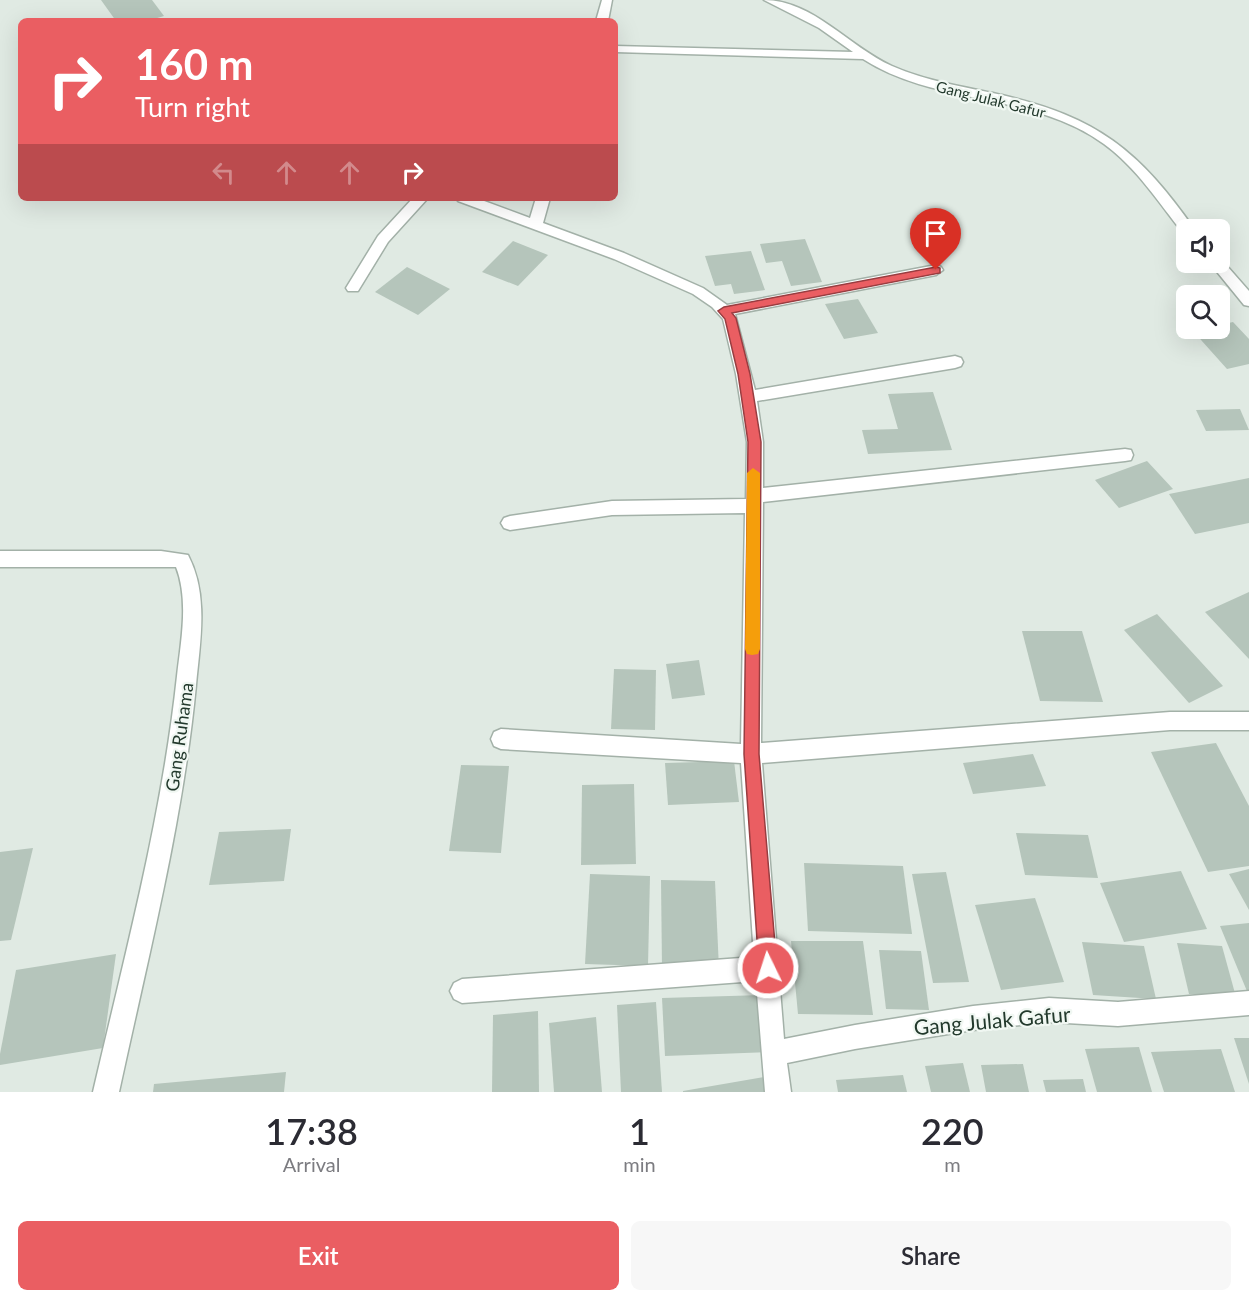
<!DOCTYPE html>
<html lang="en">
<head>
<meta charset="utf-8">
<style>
  :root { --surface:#fff; --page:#f7f7f7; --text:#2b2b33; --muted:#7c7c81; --accent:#ea5e62 }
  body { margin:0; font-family:Lato,sans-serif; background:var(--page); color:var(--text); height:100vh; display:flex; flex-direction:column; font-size:22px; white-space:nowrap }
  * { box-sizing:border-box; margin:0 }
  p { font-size:20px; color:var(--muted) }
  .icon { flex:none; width:33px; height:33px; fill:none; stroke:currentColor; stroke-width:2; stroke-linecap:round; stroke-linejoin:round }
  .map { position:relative; height:1092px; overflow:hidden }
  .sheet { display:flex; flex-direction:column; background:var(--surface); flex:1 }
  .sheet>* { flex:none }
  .banner { position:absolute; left:18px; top:18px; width:600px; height:183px; border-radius:9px; box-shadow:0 6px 24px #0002; background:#ea5e62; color:#fff; overflow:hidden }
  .fabs { position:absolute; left:1176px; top:219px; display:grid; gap:12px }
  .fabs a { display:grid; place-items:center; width:54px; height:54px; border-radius:9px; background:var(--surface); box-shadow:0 6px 24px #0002; font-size:30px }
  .pin { position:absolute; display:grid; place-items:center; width:51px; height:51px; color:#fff; margin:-62px -26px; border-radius:50% 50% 50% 0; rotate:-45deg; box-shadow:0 0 6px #0007 }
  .pin .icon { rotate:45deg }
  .me { position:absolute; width:66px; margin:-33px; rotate:356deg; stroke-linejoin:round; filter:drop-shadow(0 0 4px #0008) }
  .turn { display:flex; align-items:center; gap:21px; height:126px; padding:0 18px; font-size:27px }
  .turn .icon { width:78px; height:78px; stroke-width:2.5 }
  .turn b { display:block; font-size:42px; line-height:51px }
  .lanes { display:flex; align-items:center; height:57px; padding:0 18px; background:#0003; justify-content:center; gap:30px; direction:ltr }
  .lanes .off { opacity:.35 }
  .eta { display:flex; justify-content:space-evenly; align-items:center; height:102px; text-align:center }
  .eta b { font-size:36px; font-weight:600; line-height:42px }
  .button { display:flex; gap:12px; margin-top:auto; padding:12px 18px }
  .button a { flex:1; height:69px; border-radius:9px; background:var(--accent); color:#fff; font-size:24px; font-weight:600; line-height:69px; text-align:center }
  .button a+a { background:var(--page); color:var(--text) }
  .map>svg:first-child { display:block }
  .building { fill:#b5c5bb }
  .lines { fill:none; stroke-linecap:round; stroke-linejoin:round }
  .minor-casing { stroke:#a3b1a8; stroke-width:3 }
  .minor { fill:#fff; fill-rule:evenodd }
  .route { fill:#ea5e62; stroke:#983d40; stroke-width:1.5 }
  .slow { fill:#f59e0b }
  .labels { text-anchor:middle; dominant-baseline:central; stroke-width:4.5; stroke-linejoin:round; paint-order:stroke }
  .far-street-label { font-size:15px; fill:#22392c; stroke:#f0f7f2 }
  .street-label { font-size:18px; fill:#22392c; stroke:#f0f7f2 }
  .near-street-label { font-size:21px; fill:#22392c; stroke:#f0f7f2 }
</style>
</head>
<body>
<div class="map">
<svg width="1249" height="1092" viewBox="0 0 1249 1092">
  <rect width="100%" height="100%" fill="#e0eae3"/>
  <!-- building -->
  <g class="building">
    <path d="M101,0H152L164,16L147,21H116Z"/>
    <path d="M805,239L822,282L791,286L782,261L766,263L760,244Z"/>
    <path d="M513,241L548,255L518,286L482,272Z"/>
    <path d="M751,251L765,290L734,294L731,284L715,286L705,256Z"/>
    <path d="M407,267L450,289L418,315L375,292Z"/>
    <path d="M858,299L878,333L844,339L825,304Z"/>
    <path d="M1233,322L1249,339V364L1227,369L1193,331L1220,328V325Z"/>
    <path d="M933,392L952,450L868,454L862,430L898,429L888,394Z"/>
    <path d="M1240,409L1249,430L1206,431L1196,410Z"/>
    <path d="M1147,461L1173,489L1119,508L1095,480Z"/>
    <path d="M1249,478V523L1195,534L1169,494Z"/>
    <path d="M1249,592V659L1205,612Z"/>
    <path d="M1157,614L1223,686L1189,703L1124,630Z"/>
    <path d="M1022,631H1082L1103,702L1040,701Z"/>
    <path d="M699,660L705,695L672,699L666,664Z"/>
    <path d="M614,669L656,670L655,730L611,729Z"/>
    <path d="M1216,743L1249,806V866L1208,872L1151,752Z"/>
    <path d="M1033,754L1046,786L973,794L963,763Z"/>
    <path d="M734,761L739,802L668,805L665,763Z"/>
    <path d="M461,765L509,766L501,853L449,851Z"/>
    <path d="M634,784L636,864L581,865L582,785Z"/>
    <path d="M291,829L284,881L209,885L219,832Z"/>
    <path d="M1016,833L1088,835L1098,878L1025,875Z"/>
    <path d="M33,848L11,940L0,941V852Z"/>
    <path d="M804,863L903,866L912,934L808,931Z"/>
    <path d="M1249,869V910L1229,874Z"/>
    <path d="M1181,871L1207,929L1124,942L1100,883Z"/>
    <path d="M946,872L969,982L933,983L912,874Z"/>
    <path d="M590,874L650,876L648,966L585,964Z"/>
    <path d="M661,880L715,881L719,969H662Z"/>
    <path d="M1035,898L1064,982L1001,990L975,905Z"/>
    <path d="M1249,923V996L1220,926Z"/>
    <path d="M791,941H863L873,1015L798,1014Z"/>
    <path d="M1082,942L1144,946L1156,999L1093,995Z"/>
    <path d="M1177,943L1222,946L1236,997L1189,994Z"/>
    <path d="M879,950L921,951L929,1010L886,1009Z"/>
    <path d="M116,954L103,1048L0,1065V1054L16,970Z"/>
    <path d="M763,995L769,1052L665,1056L662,998Z"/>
    <path d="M656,1002L662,1092H621L617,1005Z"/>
    <path d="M538,1011L539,1092H492L493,1015Z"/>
    <path d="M596,1017L602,1092H554L549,1023Z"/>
    <path d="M1234,1038H1249V1084Z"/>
    <path d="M1139,1047L1152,1092H1097L1085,1049Z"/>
    <path d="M1221,1049L1235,1092H1164L1151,1052Z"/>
    <path d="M963,1063L970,1092H931L925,1066Z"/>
    <path d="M1023,1064L1029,1092H986L981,1065Z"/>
    <path d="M286,1072L284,1092H153L154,1084Z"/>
    <path d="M903,1075L907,1092H838L836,1080Z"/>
    <path d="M770,1076L773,1092H683V1091Z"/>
    <path d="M1083,1079L1086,1092H1046L1043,1080Z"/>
  </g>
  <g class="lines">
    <defs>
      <g id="minor">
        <path d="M602,0H612L608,21H596Z"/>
        <path d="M764,0C813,0 849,47 892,66C926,81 965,87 1002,95C1097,117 1139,150 1195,230H1186V234L1183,233C1159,203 1136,167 1104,144C1033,92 936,106 863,59L615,52V46L853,52L819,28Z"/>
        <path d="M413,198H428L388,242L358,291H348L346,288L378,236Z"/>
        <path d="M456,198H476L530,218L536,198H550L543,223L624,253L703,288L727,305L936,265L941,267L943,270L936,275L735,314L755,390L955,356L961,358L963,362L961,366L955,368L757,401L763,442V488L1125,449L1131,450L1133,455L1131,460L1125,461L763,502L761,743L1170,712H1249V730H1170L762,763L784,1039L855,1025L973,1006L1049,998L1118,1002L1249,991V1015L1118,1026L1049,1022L973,1030L855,1049L787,1063L791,1092H765L756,981L462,1003L454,999L450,991L454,983L462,979L754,957L741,763L501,749L494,746L491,739L494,732L501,729L741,744L745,513L612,515L510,530L504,528L501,523L504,518L510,516L612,501L746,499L747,442L736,374L723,319L712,307L693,294L614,259L458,201Z"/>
        <path d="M1220,258L1249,291V306L1244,305L1209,262H1220Z"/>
        <path d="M0,551H161L188,555C209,595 200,641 196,685C183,822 148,957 119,1092H93C125,954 162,817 177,676C181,641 189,600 176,567H0Z"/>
      </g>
    </defs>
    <!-- minor casing -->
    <use href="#minor" class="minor-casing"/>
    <!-- minor -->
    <use href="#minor" class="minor"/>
  </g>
  <!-- route -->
  <path class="route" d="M936,267L940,268V273L732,313L736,318L750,374L761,442L759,754L777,968L774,975L768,977L761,975L759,968L744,754L748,442L738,374L725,319L718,311L724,307Z"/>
  <!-- slow -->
  <path class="slow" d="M753,468L760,473V649L758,654L752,655L747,654L745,649L747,473Z"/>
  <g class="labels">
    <!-- far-street labels -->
    <g class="far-street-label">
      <text transform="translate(991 99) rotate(14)">Gang Julak Gafur</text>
    </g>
    <!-- street labels -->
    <g class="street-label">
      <text transform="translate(179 737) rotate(-82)">Gang Ruhama</text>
    </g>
    <!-- near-street labels -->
    <g class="near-street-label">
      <text transform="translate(992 1020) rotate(-5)">Gang Julak Gafur</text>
    </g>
  </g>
</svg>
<div class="fabs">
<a><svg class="icon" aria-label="sound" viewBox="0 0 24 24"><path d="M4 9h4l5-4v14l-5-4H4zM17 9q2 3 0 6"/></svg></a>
<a><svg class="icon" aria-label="search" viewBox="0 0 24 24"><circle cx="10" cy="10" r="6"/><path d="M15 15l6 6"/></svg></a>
</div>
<div class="pin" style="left:936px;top:270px;background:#d93025"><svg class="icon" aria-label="arrive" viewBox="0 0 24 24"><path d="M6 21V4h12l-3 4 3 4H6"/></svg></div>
<svg class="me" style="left:768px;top:968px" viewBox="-20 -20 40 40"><circle r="17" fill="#ea5e62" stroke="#fff" stroke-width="3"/><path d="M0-11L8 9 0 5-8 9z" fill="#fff"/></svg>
<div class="banner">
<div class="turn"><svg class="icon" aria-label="right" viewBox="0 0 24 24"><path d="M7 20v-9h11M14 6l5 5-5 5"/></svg><div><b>160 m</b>Turn right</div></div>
<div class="lanes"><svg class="icon off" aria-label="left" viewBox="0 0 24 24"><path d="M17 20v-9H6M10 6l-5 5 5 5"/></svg><svg class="icon off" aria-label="ahead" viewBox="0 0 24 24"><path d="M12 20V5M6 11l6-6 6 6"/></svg><svg class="icon off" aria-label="ahead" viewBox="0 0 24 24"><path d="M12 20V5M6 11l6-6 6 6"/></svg><svg class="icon" aria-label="right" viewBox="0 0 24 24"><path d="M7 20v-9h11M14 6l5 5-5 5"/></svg></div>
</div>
</div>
<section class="sheet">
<div class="eta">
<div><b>17:38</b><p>Arrival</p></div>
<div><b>1</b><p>min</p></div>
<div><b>220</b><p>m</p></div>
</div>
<div class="button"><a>Exit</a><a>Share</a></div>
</section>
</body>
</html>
